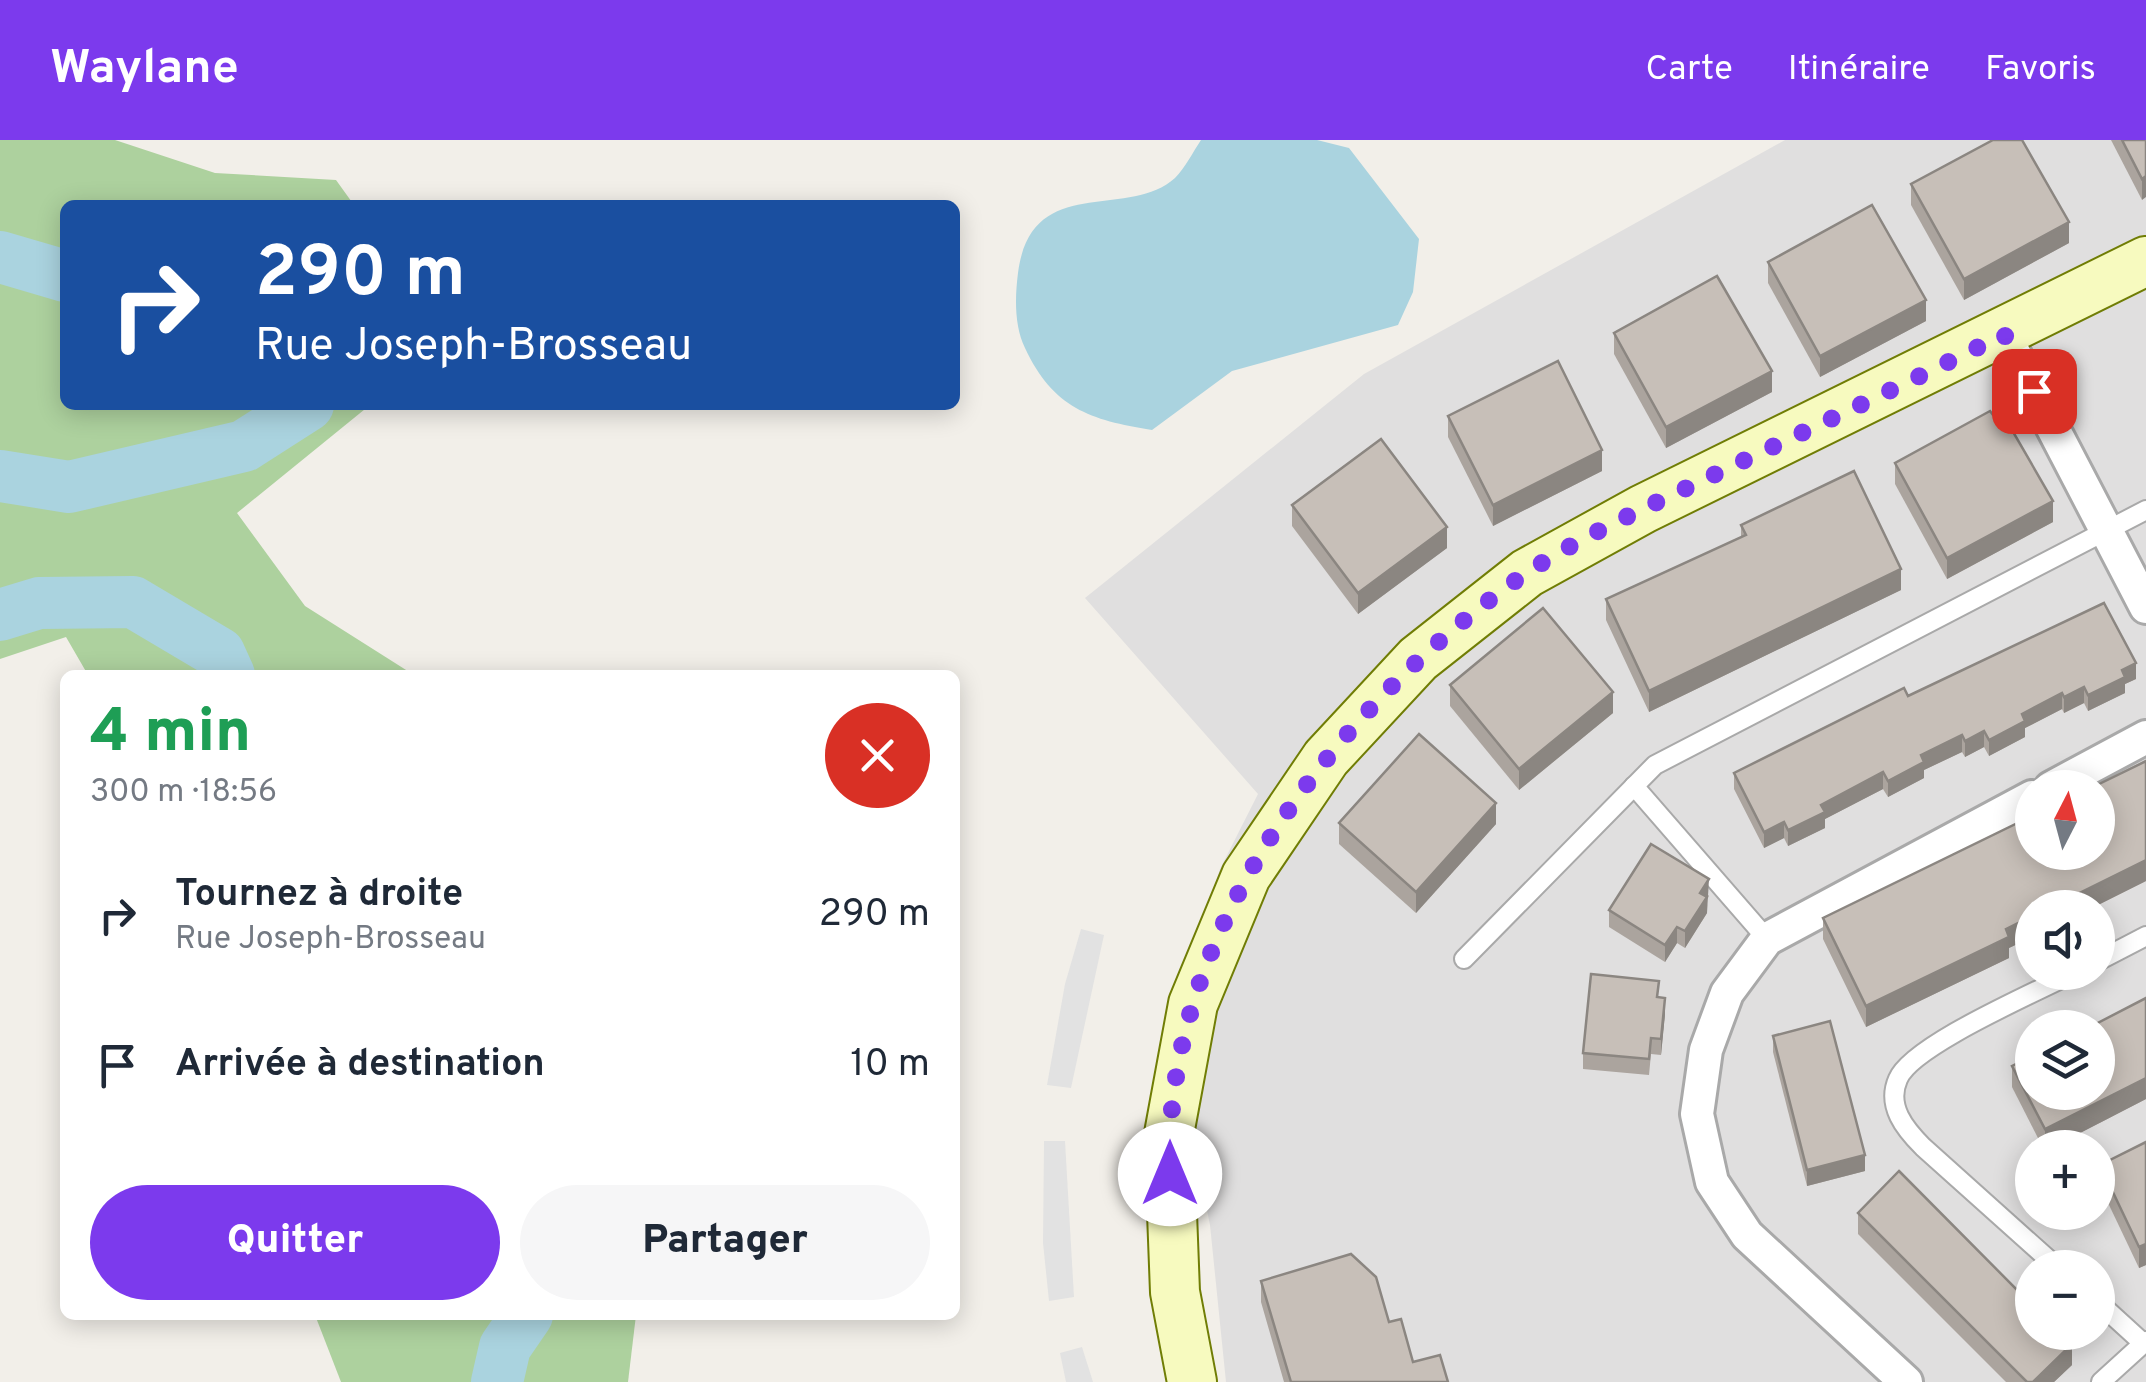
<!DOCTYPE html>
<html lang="fr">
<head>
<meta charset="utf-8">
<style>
  :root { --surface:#fff; --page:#f6f6f7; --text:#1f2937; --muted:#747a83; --accent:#7c3aed }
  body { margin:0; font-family:Overpass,sans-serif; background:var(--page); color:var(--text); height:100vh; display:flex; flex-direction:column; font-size:38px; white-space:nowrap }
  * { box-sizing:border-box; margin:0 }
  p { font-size:32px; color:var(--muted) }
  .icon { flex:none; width:55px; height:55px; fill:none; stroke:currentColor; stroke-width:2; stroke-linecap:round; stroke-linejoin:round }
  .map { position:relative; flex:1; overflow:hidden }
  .details { position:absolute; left:60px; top:530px; width:900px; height:650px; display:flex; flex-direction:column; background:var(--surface); border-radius:15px; box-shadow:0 5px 25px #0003 }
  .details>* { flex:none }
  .banner { position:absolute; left:60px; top:60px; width:900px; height:210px; border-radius:15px; box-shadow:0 5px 25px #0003; background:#1a4fa0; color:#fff; overflow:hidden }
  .needle { width:65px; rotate:6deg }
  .tools { position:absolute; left:2015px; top:630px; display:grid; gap:20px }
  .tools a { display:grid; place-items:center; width:100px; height:100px; border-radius:50%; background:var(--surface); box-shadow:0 5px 25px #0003; font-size:50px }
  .pin { position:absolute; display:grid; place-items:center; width:85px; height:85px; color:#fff; margin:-42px; border-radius:20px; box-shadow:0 5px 15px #0006 }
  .me { position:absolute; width:110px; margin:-55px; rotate:0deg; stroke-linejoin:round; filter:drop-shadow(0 0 8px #0008) }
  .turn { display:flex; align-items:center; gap:35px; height:210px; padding:0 30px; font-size:45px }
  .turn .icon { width:130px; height:130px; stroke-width:2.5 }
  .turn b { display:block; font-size:70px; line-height:85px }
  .round { display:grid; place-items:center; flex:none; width:105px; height:105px; border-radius:52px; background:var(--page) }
  .summary { display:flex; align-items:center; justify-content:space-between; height:170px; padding:0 30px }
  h1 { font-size:60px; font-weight:800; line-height:75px; color:#1e9e55 }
  .primary-button { display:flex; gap:20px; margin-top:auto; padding:20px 30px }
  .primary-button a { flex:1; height:115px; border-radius:60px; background:var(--accent); color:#fff; font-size:40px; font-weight:800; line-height:115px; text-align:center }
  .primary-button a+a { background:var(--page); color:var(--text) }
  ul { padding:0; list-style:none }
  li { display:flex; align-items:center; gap:30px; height:150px; padding:0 30px }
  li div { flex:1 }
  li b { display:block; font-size:38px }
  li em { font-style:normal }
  header { display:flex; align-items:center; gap:60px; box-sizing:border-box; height:140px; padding:0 50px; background:var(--accent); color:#fff }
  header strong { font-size:48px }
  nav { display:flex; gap:55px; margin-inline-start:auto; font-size:35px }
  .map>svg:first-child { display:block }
  .residential { fill:#e0dfdf; fill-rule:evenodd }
  .forest { fill:#add19e }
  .parking { fill:#e2e2e2 }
  .water { fill:#aad3df }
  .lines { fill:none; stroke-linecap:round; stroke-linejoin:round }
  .river { stroke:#aad3df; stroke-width:52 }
  .lane-casing { stroke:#a9a9a9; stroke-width:22 }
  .street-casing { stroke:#a9a9a9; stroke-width:38 }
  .secondary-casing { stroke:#707d05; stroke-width:52 }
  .lane { stroke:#fff; stroke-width:18 }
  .street { stroke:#fff; stroke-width:32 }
  .secondary { stroke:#f7fabf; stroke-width:48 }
  .wall { fill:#aba49e }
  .shaded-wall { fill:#8b8681 }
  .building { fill:#c7bfb8; stroke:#8b8681; stroke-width:2.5 }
  .route { stroke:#7c3aed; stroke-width:18; stroke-dasharray:0 32.4 }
</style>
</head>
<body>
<header>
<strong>Waylane</strong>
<nav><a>Carte</a><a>Itinéraire</a><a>Favoris</a></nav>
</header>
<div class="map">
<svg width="2146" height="1242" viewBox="0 0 2146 1242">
  <rect width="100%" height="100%" fill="#f2efe9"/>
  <!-- residential -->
  <path class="residential" d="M1785,0H2146V1242H1226L1210,1085L1169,885L1220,729L1258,654L1085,458L1364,234ZM2032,648H2098V712H2032ZM2032,768H2098V832H2032ZM2032,888H2098V952H2032ZM2032,1008H2098V1072H2032ZM2032,1128H2098V1192H2032Z"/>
  <!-- forest -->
  <g class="forest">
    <path d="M0,0H115L215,33L336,40L354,65H65V265H370L237,373L305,466L414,535H88L66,497L0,519Z"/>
    <path d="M315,1175H636L628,1242H341Z"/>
  </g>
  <!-- parking -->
  <g class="parking">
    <path d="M1081,789L1104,795L1071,948L1047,945L1065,844Z"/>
    <path d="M1044,1001H1065L1074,1157L1049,1161L1043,1103Z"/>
    <path d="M1082,1207L1093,1242H1066L1060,1213Z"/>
  </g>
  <!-- water -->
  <path class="water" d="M1201,0H1317L1349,8L1419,99L1413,152L1398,185L1232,231L1152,290C1090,280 1053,268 1025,208C1014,185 1015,157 1018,133C1031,32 1127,81 1175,38C1185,28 1193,12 1201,0Z"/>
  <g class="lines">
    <!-- river -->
    <g class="river">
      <path d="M0,117L65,136"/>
      <path d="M0,336L69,347L244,306L308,265"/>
      <path d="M0,475L39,463L133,462L219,513L229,535"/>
      <path d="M497,1242L505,1207L527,1175"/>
    </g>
    <defs>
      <g id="lane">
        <path d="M1634,646L1767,799"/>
        <path d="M1464,819L1655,625L2146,370"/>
        <path d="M2098,821L2146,796"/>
        <path d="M2058,1128L1923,1007C1905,989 1886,966 1898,939C1912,905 2037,852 2075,832"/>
        <path d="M2098,1162L2143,1203"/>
        <path d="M2101,1242L2146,1201"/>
      </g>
      <g id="street">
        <path d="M2004,194L2146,467"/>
        <path d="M2051,648L2146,597"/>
        <path d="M1906,1242L1747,1095L1712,1042L1697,974L1706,910L1727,853L1767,799L2032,657"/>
      </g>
      <path id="secondary" d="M1192,1242L1175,1152L1169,994L1193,864L1246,736L1326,618L1418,519L1527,433L1643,369L2146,121"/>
    </defs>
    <!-- lane casing -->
    <use href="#lane" class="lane-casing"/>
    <!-- street casing -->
    <use href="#street" class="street-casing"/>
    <!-- secondary casing -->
    <use href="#secondary" class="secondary-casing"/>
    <!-- lane -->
    <use href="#lane" class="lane"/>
    <!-- street -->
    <use href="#street" class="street"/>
    <!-- secondary -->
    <use href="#secondary" class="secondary"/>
  </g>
  <!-- wall -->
  <g class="wall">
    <path d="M2111,0H2146L2142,60Z"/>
    <path d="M1911,44L2069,103L1964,160L1911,65Z"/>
    <path d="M1768,122L1926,181L1820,237L1768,143Z"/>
    <path d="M1614,193L1772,252L1666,308L1614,214Z"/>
    <path d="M1448,276L1602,331L1493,386L1448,297Z"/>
    <path d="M1895,323L2053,382L1947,439L1895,344Z"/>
    <path d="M1292,365L1447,408L1358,474L1292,386Z"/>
    <path d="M1741,385L1901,450L1649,572L1606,480V459L1741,397Z"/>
    <path d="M2136,539L2125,544V553L2088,571L2084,563L2064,573L2062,569L2025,588V597L1989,616L1984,607L1965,617L1962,612L1924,630V638L1888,657L1883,649L1825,679V688L1788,706L1784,698L1764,708L1734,649V633L1908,556Z"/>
    <path d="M1450,545L1613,573L1519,650L1450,566Z"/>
    <path d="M1339,683L1496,684L1416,773L1339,704Z"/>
    <path d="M2146,741L2092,768H2032V797L2009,808V818L1866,887L1823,799V778Z"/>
    <path d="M1709,755L1707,758V773L1685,808L1677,803L1665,822L1609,787V770Z"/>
    <path d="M1659,857L1665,874L1661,915L1651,914L1649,935L1583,929V913Z"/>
    <path d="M2146,858V959L2051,1008H2043L2012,947V926Z"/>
    <path d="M1773,896L1865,1031L1807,1046L1773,912Z"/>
    <path d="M2146,1002V1125L2139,1128L2100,1046V1025Z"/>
    <path d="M1858,1073L2072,1225L2054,1242H2006L1858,1094Z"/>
    <path d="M1261,1141L1389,1182L1413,1222L1448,1242H1284L1261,1162Z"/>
  </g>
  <!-- shaded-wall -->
  <g class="shaded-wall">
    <path d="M2146,36V57L2142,60V39Z"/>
    <path d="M2069,82V103L1964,160V139Z"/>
    <path d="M1926,160V181L1820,237V216Z"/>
    <path d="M1772,231V252L1666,308V287Z"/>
    <path d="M1602,310V331L1493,386V365Z"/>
    <path d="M2053,361V382L1947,439V418Z"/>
    <path d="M1447,387V408L1358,474V453Z"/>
    <path d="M1901,429V450L1649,572V551Z"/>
    <path d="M2136,523V539L2125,544V553L2088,571V555L2122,530Z"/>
    <path d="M2084,547V563L2064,573V557Z"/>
    <path d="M1613,552V573L1519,650V629Z"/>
    <path d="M2062,553V569L2025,588V597L1989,616V600L2022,574Z"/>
    <path d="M1984,591V607L1965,617V601Z"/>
    <path d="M1962,595V612L1924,630V638L1888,657V641L1921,615Z"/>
    <path d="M1883,632V649L1825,679V688L1788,706V690L1821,665Z"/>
    <path d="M1496,663V684L1416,773V752Z"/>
    <path d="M1784,682V698L1764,708V692Z"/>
    <path d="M2146,720V741L2092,768H2049Z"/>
    <path d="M1709,739L1707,773L1685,808V791L1700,753Z"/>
    <path d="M2032,776V797L2009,808V818L1866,887V866Z"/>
    <path d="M1677,787V803L1665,822V805Z"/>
    <path d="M1665,858V874L1661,915V899Z"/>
    <path d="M2146,938V959L2051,1008H2045V989Z"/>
    <path d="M1865,1015V1031L1807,1046V1030Z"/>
    <path d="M2146,1104V1125L2139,1128V1107Z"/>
    <path d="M2072,1204V1225L2054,1242H2033Z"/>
  </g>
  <!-- building -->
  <g class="building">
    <path d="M1993,0H2022L2069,82L1964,139L1911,44Z"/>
    <path d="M2122,0H2146V36L2142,39Z"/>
    <path d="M1872,65L1926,160L1820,216L1768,122Z"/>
    <path d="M1717,136L1772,231L1666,287L1614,193Z"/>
    <path d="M1558,221L1602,310L1493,365L1448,276Z"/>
    <path d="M1990,271L1993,275L2001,271L2053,361L1947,418L1895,323Z"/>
    <path d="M1381,299L1447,387L1358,453L1292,365Z"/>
    <path d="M1854,331L1901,429L1649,551L1606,459L1746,395L1741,385Z"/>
    <path d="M2104,463L2136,523L2122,530L2125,537L2088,555L2084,547L2064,557L2062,553L2022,574L2025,581L1989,600L1984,591L1965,601L1962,595L1921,615L1924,622L1888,641L1883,632L1821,665L1825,672L1788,690L1784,682L1764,692L1734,633L1904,548L1908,556Z"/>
    <path d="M1543,468L1613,552L1519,629L1450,545Z"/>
    <path d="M1419,594L1496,663L1416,752L1339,683Z"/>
    <path d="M2146,621V720L2049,768H2032V776L2006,789L2009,797L1866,866L1823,778L2032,676V712H2098V648H2091Z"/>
    <path d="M1651,704L1709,739L1700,753L1707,757L1685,791L1677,787L1665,805L1609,770Z"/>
    <path d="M1591,834L1659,841L1657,857L1665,858L1661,899L1651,898L1649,919L1583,913Z"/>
    <path d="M2146,858V938L2045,989L2012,926L2032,916V952H2098V888H2088Z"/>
    <path d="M1830,881L1865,1015L1807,1030L1773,896Z"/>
    <path d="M2146,1002V1104L2139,1107L2100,1025Z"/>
    <path d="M1899,1031L2032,1165V1192H2060L2072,1204L2033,1242H2027L1858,1073Z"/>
    <path d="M1351,1114L1376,1137L1389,1182L1401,1179L1413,1222L1440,1215L1448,1242H1291L1261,1141Z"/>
  </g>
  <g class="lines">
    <!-- route -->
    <path class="route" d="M1170,1034C1161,793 1336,566 1525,434C1578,398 1641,370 1699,342C1801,293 1904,245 2004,194L2034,251"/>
  </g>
</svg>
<div class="tools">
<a><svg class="needle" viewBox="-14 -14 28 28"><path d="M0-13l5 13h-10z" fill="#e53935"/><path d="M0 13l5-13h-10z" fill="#747a83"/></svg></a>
<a><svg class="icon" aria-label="sound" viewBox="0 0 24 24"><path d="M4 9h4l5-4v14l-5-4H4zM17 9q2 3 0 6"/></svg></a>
<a><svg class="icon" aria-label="layers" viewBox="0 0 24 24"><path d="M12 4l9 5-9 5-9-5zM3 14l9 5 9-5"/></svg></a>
<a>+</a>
<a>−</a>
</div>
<div class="pin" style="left:2034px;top:251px;background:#d93025"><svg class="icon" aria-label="arrive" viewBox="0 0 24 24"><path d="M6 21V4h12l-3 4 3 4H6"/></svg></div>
<svg class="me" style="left:1170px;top:1034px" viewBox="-20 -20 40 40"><circle r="19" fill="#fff"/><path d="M0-13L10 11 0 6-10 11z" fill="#7c3aed"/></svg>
<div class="banner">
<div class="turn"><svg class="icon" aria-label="right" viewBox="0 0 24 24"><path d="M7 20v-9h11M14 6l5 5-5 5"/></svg><div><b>290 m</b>Rue Joseph-Brosseau</div></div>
</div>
<section class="details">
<div class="summary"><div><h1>4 min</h1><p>300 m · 18:56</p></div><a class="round" style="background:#d93025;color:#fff"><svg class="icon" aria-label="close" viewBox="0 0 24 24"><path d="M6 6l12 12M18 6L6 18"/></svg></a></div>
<ul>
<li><svg class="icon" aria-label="right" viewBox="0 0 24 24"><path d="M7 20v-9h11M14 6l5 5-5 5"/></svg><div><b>Tournez à droite</b><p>Rue Joseph-Brosseau</p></div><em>290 m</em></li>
<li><svg class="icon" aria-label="arrive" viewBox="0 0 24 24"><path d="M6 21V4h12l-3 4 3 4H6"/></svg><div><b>Arrivée à destination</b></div><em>10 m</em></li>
</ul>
<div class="primary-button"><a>Quitter</a><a>Partager</a></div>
</section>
</div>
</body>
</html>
